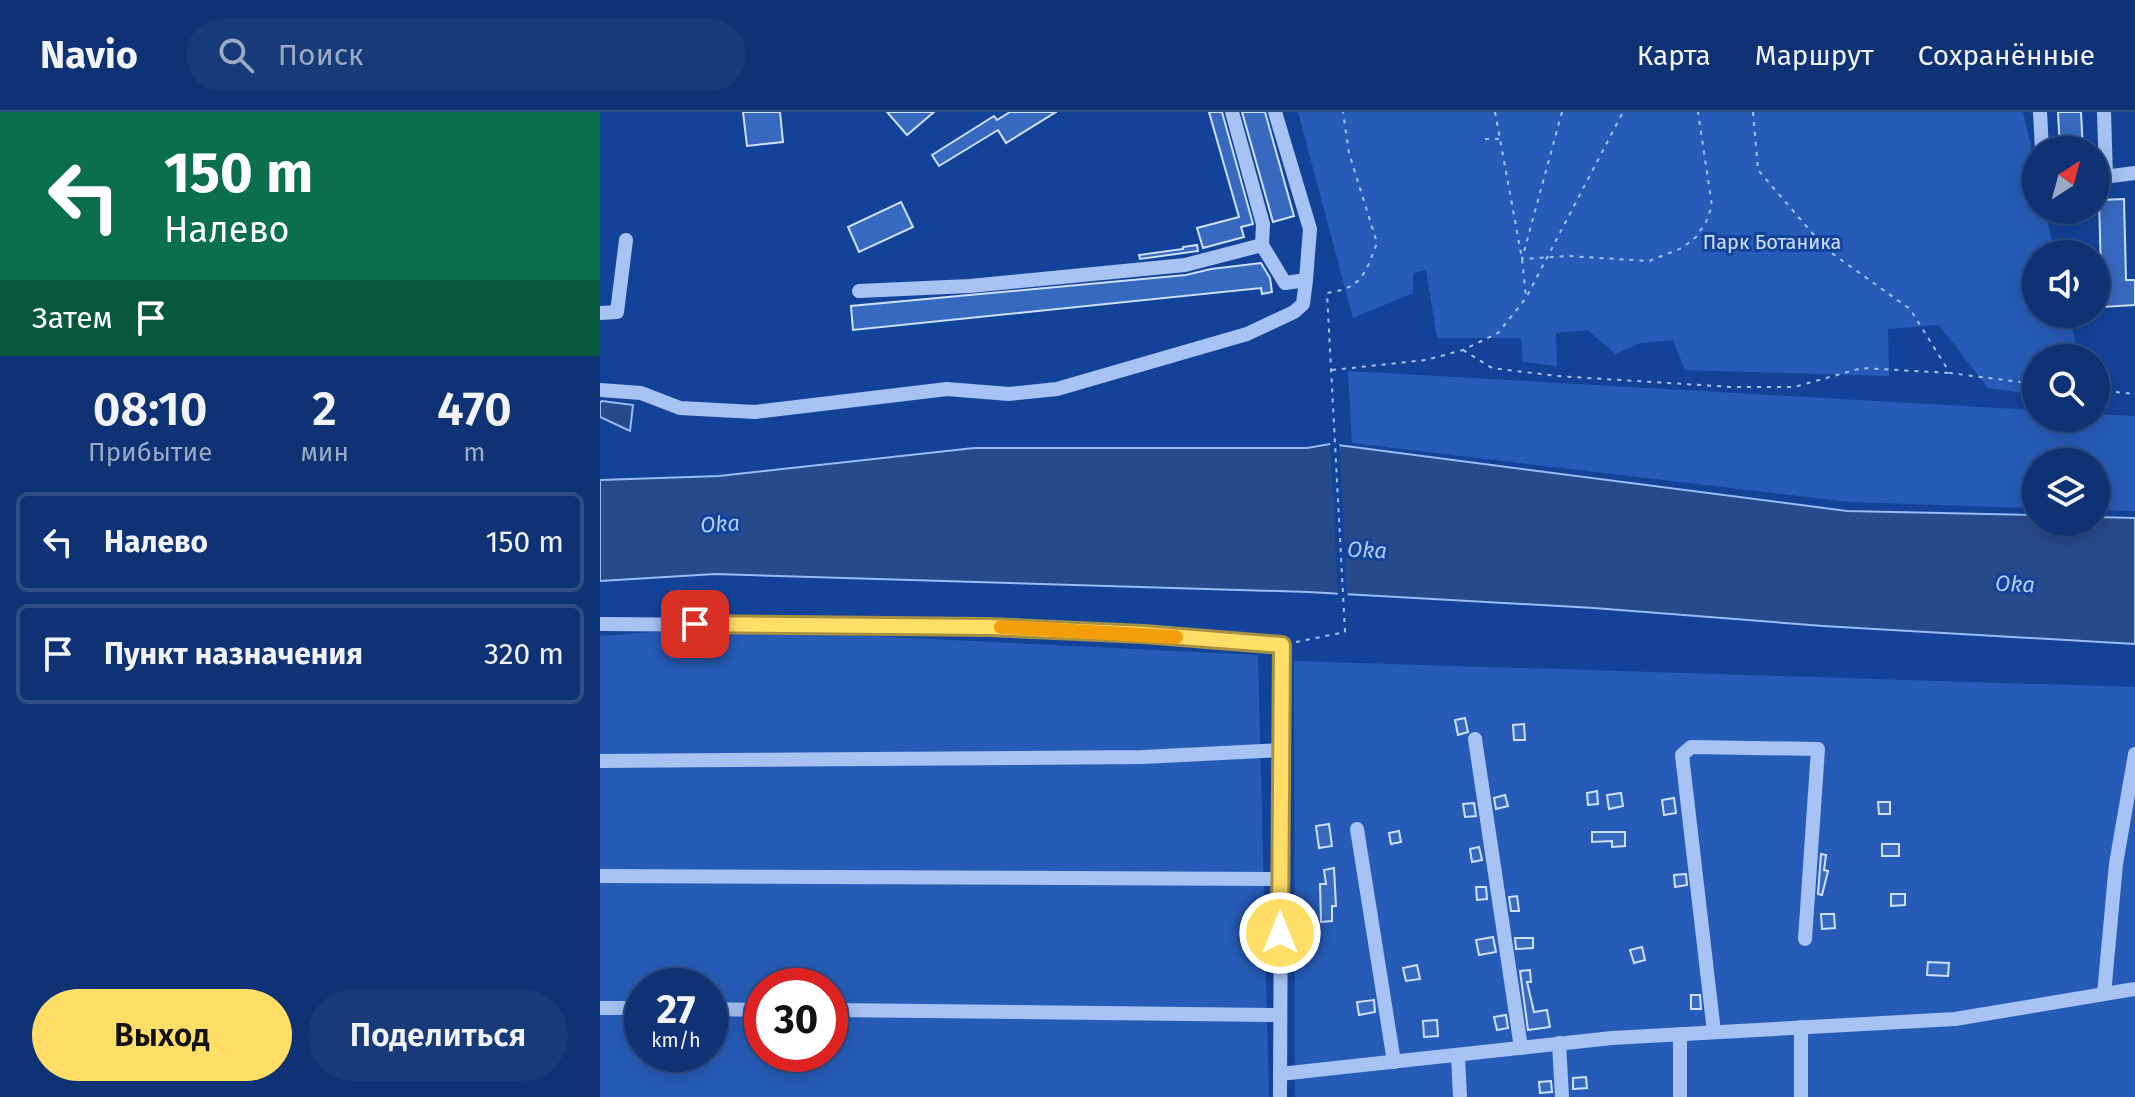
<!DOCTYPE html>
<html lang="ru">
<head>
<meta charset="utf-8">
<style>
  :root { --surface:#0e3273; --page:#173a78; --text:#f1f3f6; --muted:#9baac4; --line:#2e4d85; --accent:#ffde68 }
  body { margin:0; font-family:"Fira Sans",sans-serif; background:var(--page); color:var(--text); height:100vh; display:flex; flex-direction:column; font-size:30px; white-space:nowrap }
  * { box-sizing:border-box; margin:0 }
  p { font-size:26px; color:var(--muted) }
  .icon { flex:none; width:44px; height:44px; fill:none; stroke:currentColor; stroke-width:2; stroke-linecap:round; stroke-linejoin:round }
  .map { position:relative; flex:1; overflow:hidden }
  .side { display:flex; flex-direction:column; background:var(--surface); width:600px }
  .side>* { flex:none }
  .hud { background:#0b6e4f; color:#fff; overflow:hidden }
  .needle { width:52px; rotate:36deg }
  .buttons { position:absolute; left:1422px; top:24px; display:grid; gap:16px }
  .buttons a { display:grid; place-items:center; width:88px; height:88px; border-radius:50%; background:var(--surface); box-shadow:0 4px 20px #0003,0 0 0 2px var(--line); font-size:40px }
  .speed { position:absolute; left:24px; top:856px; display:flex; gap:16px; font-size:40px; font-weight:700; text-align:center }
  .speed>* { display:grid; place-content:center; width:104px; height:104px; border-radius:50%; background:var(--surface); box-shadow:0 4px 20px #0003,0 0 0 2px var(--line); line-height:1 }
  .speed small { font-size:20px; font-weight:400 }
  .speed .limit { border:12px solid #d22; background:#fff; color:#111 }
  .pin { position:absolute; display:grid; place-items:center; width:68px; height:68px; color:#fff; margin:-34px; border-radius:16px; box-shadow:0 4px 12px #0006 }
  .me { position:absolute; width:88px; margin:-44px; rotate:0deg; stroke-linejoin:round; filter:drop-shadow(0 0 6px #0008) }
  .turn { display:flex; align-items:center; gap:28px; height:168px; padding:0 32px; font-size:36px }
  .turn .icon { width:104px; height:104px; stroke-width:2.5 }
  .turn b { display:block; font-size:56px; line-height:68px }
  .then { display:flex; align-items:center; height:76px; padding:0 32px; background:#0003; gap:16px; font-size:30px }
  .eta { display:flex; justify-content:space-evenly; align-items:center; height:136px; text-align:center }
  .eta b { font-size:48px; font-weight:600; line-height:56px }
  .cta { display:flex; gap:16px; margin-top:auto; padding:16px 32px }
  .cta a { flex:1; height:92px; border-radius:48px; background:var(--accent); color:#111; font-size:32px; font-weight:600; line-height:92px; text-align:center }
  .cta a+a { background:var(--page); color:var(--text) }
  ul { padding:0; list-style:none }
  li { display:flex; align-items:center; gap:24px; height:100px; margin:0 16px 12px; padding:0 16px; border:4px solid var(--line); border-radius:12px }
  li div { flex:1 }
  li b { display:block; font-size:30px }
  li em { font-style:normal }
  header { display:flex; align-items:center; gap:48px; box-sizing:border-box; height:112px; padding:0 40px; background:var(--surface); border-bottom:2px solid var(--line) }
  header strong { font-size:38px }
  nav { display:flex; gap:44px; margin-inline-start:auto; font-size:28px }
  .search { width:560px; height:72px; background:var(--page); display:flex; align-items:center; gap:20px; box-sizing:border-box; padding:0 28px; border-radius:44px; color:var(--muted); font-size:30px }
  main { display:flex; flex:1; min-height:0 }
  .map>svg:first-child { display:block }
  .green { fill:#265cb7; fill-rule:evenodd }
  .water { fill:#274a8a; stroke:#98bcf6; stroke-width:2 }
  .pier { fill:#134399 }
  .building { fill:#376abf; stroke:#cde0fd; stroke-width:2 }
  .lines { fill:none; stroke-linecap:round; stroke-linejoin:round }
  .path { stroke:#a6c3f3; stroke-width:2; stroke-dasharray:4 6; stroke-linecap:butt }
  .minor { stroke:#a6c3f3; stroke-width:14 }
  .route-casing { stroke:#a69044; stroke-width:20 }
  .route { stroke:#ffde68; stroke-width:14 }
  .slow { stroke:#f59e0b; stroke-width:14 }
  .labels { text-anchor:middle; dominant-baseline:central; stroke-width:6; stroke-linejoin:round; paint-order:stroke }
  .park-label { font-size:20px; fill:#cde0fd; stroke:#134399 }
  .water-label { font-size:22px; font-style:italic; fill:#b2cdfa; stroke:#134399 }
</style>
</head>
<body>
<header>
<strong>Navio</strong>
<div class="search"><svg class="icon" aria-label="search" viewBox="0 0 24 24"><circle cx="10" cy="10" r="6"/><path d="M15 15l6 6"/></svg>Поиск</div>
<nav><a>Карта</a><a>Маршрут</a><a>Сохранённые</a></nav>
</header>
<main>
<section class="side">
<div class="hud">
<div class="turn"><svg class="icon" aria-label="left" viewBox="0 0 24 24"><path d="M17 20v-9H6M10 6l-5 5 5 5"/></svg><div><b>150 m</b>Налево</div></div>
<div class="then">Затем<svg class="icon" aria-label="arrive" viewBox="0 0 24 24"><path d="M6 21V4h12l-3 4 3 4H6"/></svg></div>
</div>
<div class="eta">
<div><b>08:10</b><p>Прибытие</p></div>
<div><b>2</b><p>мин</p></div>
<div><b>470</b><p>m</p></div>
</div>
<ul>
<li><svg class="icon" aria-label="left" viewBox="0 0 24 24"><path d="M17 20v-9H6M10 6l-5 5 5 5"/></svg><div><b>Налево</b></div><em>150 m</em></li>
<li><svg class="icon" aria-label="arrive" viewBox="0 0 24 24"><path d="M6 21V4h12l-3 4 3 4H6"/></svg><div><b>Пункт назначения</b></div><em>320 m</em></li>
</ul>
<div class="cta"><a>Выход</a><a>Поделиться</a></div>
</section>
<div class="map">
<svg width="1535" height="985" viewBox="0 0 1535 985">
  <rect width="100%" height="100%" fill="#134399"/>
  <!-- green -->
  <g class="green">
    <path d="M698,0H1423L1436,56V98H1445L1455,142H1436V202H1469L1479,246H1436V283L1388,276L1339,213L1288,217L1289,264L1085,258L1073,228L1040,231L1016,242L987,218L956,221L957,254L923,250L921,226H837L826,158L813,161V181L753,206Z"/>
    <path d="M748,259L1436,298V306H1496V302L1535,304V399L1496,398V350H1436V396L1249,390L752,331Z"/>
    <path d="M104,516L658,543L669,985H0V524ZM42,874H110V942H42ZM162,874H230V942H162Z"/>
    <path d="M694,549L1535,575V985H695Z"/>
  </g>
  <!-- water -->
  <g class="water">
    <path d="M2,289L33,293L30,319L0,305V290Z"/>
    <path d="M730,332L1247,399L1436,403V410H1496V405L1535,406V532L1223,514L994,496L708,480L115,462L0,469V368L119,364L374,336H707Z"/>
  </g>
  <!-- pier -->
  <path class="pier" d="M730,328L739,329L748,487H738Z"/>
  <!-- building -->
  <g class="building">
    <path d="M143,0H180L183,30L147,34Z"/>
    <path d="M287,0H334L307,23Z"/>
    <path d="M410,0H456L406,31L398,18L339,54L332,43L394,4L397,8Z"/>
    <path d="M609,0H622L653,112L641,115L644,125L603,136L597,116L639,105Z"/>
    <path d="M642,0H665L694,104L673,110Z"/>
    <path d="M1458,0H1481L1483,38H1460Z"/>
    <path d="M1524,87L1526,168H1535V193L1502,195L1499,88Z"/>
    <path d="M301,90L313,115L259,140L248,115Z"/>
    <path d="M597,133L598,139L540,147L539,143L583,137V135Z"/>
    <path d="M661,151L670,166L672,180L662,182L661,176L253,218L251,194L586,163L611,157Z"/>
    <path d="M865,606L868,620L858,623L855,608Z"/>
    <path d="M924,612L925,628H914L913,613Z"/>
    <path d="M997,679L998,692L988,693L987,681Z"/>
    <path d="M1021,681L1023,694L1009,697L1007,683Z"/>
    <path d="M905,683L908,694L896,697L894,686Z"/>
    <path d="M1074,686L1076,701L1064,703L1062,688Z"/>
    <path d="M1278,690H1290V702H1279Z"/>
    <path d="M874,691L876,704L865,705L863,692Z"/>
    <path d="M729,712L732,734L719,736L716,714Z"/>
    <path d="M799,719L801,730L791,732L789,721Z"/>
    <path d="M992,720H1025V734L1012,735V729L992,730Z"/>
    <rect x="1282" y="732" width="17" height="12"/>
    <path d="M879,735L882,748L872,750L870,737Z"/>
    <path d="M1221,742L1226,743L1224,758L1228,759L1222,783L1218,782Z"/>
    <path d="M734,756L736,794H732V809L721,810L720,772H726L724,758Z"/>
    <path d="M1086,762L1087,773L1075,775L1074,763Z"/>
    <path d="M876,775H886L887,787L877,788Z"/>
    <path d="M1291,782H1305V793L1291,794Z"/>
    <path d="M917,784L919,799H911L909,785Z"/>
    <path d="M1221,802H1234L1235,816L1222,817Z"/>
    <path d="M893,825L896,840L879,843L876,828Z"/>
    <path d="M915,826H933V836L916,837Z"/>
    <path d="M1042,835L1045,848L1034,851L1030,838Z"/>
    <path d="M1328,850L1349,851L1348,864L1327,863Z"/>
    <path d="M817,853L820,867L806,869L803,856Z"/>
    <path d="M930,858L931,870H927L934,900L947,898L950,915L928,918L920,859Z"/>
    <path d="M1091,883H1100L1101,897H1091Z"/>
    <path d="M774,888L775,900L759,903L757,890Z"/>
    <path d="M906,903L908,916L897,918L894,905Z"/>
    <path d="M837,908L838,924L824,925L823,909Z"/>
    <path d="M986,965L987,976L973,977V966Z"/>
    <path d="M951,969L952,980L940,981L939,970Z"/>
  </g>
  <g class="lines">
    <!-- path -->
    <g class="path">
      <path d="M895,0L922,147L926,185"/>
      <path d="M962,0L922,147L969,144L1049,149L1082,136L1096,125L1106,110L1112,94L1098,0"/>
      <path d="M1153,0L1158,58L1226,137L1310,197L1350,261L1436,272"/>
      <path d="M885,27H900"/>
      <path d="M863,238L892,256L957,264L1131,275H1194L1262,256L1350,261"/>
      <path d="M732,258L826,248L863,238L898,221L926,186L1023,0"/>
      <path d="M1496,278L1535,282"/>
      <path d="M696,530L745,520L727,181C763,176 765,161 777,131L749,41L743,0"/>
    </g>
    <!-- minor -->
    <g class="minor">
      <path d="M632,0L663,112L662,133"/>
      <path d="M1440,0L1442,38"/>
      <path d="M1504,0L1506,65"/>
      <path d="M1496,66L1535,61"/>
      <path d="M259,179L370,174L585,153L662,133L685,171L706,168L710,117L675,0"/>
      <path d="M0,201L17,200L26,128"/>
      <path d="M0,278L41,281L80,296L155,300L347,277L409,282L457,277L647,222L694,200L703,192L706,168"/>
      <path d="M0,512L389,515L544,522L682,533L680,985"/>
      <path d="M875,627L921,936"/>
      <path d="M0,649L543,645L681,638"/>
      <path d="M757,717L794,950"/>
      <path d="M0,764L681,767"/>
      <path d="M1504,882L1516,752L1535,642"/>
      <path d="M0,896H42"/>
      <path d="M110,897L162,898"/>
      <path d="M230,898L680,903"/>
      <path d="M1114,920L1082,643L1091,635L1218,637L1205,827"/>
      <path d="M959,931L962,985"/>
      <path d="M858,943L860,985"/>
      <path d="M680,962L1012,926L1355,907L1535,877"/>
      <path d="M1080,985V922"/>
      <path d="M1201,985V915"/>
    </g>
  </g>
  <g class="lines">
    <defs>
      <path id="route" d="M95,512L389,515L544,522L682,533L680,821"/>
    </defs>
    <!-- route casing -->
    <use href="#route" class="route-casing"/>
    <!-- route -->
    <use href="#route" class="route"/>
    <!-- slow -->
    <path class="slow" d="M401,515L576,525"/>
  </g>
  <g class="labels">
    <!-- park labels -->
    <g class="park-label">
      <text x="1172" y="130">Парк Ботаника</text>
    </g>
    <!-- water labels -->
    <g class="water-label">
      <text transform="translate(120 412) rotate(-4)">Oka</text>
      <text transform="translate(767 438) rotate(3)">Oka</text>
      <text transform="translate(1415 472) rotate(3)">Oka</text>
    </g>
  </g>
</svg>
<div class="buttons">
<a><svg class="needle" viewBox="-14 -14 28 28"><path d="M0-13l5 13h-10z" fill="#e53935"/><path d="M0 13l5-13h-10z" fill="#9baac4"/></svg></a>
<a><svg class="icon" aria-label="sound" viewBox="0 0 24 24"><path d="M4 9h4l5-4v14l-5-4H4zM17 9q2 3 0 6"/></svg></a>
<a><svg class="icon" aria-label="search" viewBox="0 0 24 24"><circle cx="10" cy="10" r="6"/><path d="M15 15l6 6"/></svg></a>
<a><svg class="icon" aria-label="layers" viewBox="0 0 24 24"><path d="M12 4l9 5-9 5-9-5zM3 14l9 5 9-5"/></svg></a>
</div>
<div class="speed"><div>27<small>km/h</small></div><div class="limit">30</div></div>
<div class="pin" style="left:95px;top:512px;background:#d93025"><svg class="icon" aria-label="arrive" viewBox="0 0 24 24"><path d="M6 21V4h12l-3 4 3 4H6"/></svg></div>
<svg class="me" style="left:680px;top:821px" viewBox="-20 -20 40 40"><circle r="17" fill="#ffde68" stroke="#fff" stroke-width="3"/><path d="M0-11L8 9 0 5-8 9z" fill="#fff"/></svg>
</div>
</main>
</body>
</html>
